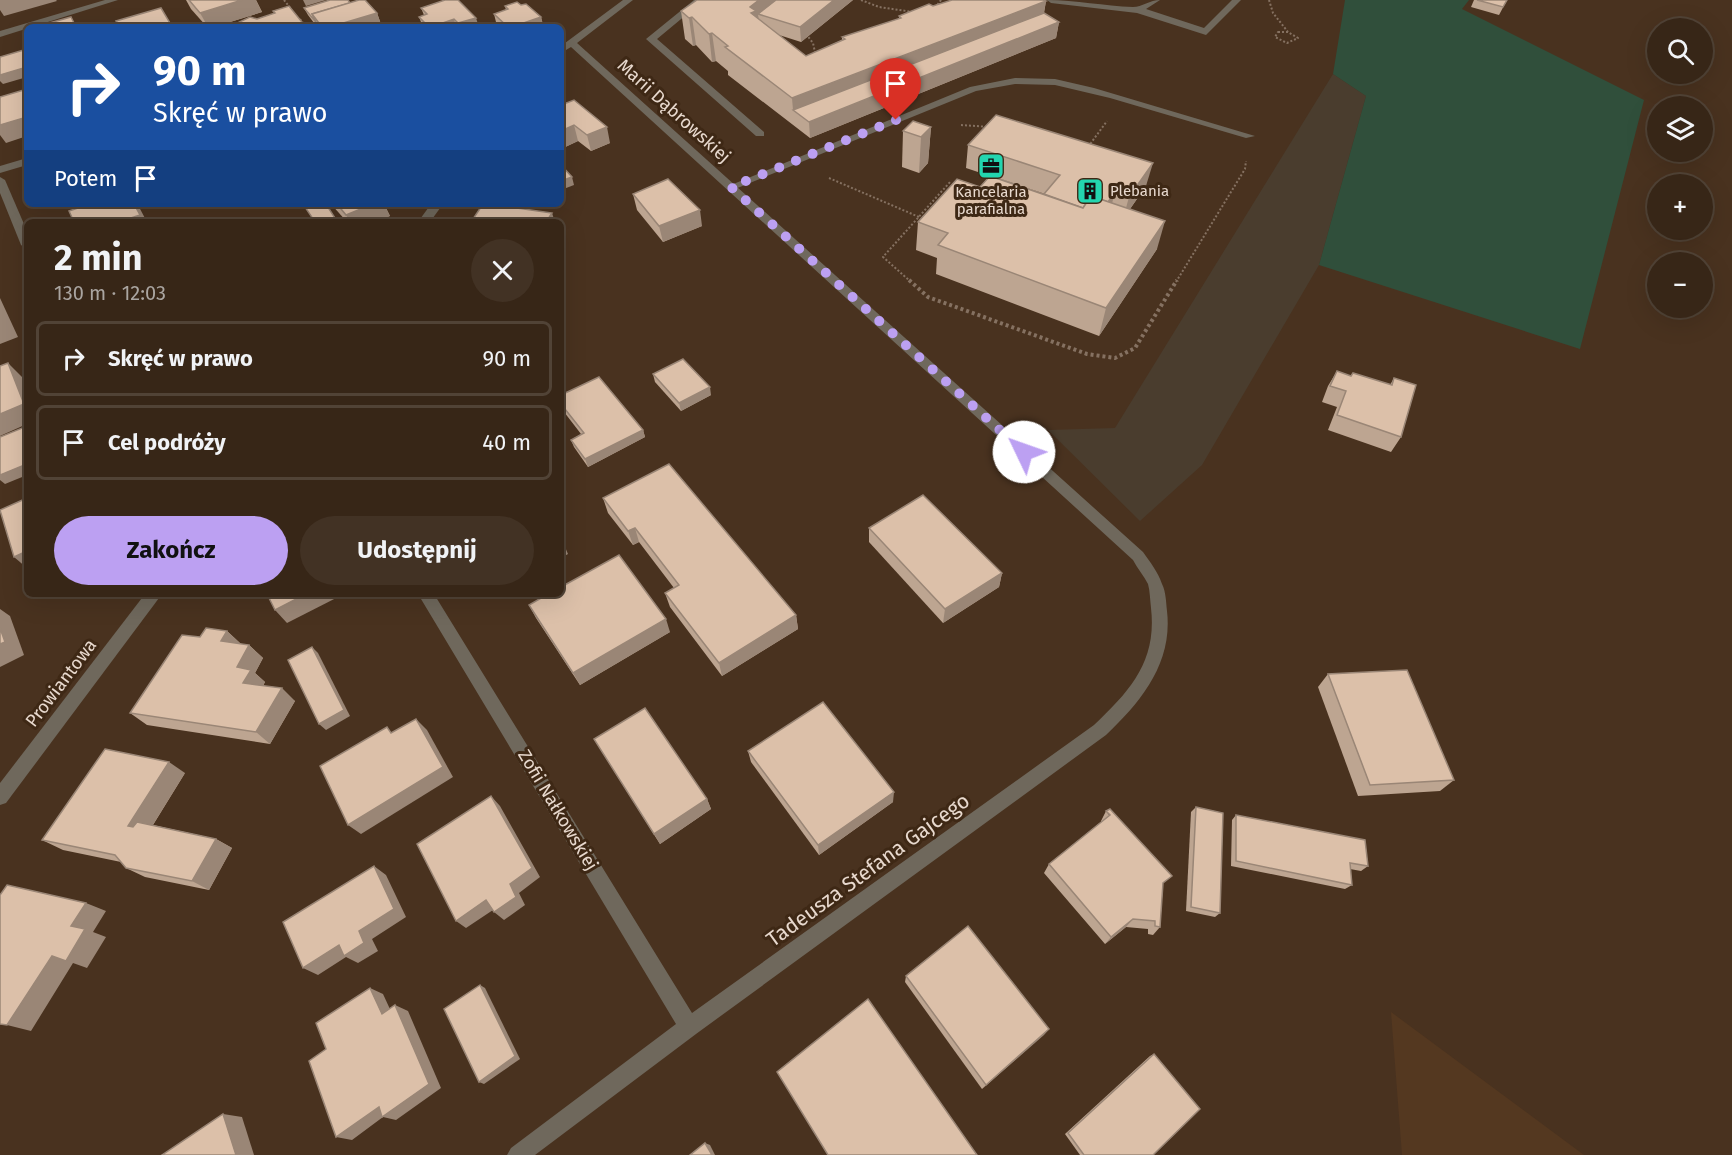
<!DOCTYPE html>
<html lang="pl">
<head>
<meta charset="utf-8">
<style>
  :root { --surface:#372617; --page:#423224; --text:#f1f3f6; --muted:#aaa5a1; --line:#514336; --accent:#bca0f2 }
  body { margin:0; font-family:"Fira Sans",sans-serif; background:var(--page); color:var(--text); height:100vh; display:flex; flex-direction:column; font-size:22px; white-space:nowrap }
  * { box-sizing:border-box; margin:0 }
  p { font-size:20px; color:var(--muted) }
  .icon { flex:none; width:33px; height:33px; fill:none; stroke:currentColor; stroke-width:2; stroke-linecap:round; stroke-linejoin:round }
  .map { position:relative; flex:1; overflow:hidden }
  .sheet { position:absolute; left:24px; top:219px; width:540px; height:378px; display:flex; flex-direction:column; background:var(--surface); border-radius:9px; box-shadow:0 6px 24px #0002,0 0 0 2px var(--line) }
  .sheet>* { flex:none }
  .banner { position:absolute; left:24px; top:24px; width:540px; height:183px; border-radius:9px; box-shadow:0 6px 24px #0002,0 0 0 2px var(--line); background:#1a4fa0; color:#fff; overflow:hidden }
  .buttons { position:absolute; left:1647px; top:18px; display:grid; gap:12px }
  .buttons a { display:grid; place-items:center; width:66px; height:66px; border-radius:50%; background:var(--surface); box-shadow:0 6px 24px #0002,0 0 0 2px var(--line); font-size:30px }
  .pin { position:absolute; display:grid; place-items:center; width:51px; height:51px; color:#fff; margin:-62px -26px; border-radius:50% 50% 50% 0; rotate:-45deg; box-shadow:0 0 6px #0007 }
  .pin .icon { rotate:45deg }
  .me { position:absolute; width:66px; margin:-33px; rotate:312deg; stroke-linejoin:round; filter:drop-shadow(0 0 4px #0008) }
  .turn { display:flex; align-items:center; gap:21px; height:126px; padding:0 30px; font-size:27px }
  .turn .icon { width:78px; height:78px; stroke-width:2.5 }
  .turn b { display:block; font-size:42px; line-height:51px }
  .then { display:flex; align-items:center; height:57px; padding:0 30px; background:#0003; gap:12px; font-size:22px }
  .round { display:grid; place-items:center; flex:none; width:63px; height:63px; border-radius:32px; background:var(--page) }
  .headline { display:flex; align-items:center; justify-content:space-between; height:102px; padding:0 30px }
  h1 { font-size:36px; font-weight:700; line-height:45px }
  .action { display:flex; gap:12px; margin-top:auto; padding:12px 30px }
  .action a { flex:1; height:69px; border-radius:36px; background:var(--accent); color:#111; font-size:24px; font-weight:700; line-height:69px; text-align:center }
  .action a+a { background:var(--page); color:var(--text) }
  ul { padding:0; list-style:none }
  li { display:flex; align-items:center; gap:18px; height:75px; margin:0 12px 9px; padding:0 18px; border:3px solid var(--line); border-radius:9px }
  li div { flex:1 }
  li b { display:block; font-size:22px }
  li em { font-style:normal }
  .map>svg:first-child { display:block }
  .industrial { fill:#4a3d2e }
  .built { fill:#543820 }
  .green { fill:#304f3b }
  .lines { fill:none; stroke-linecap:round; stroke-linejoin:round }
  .path-far1 { stroke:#857161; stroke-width:2; stroke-dasharray:2 2; stroke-linecap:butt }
  .path { stroke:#857161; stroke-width:4; stroke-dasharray:3 3; stroke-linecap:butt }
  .service { fill:#6f685c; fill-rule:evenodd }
  .minor { fill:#6f685c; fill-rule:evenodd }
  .wall { fill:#bda591; fill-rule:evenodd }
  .shaded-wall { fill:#9a8676 }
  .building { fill:#dcc0a9; stroke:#9a8676; stroke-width:1.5 }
  .route { stroke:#bca0f2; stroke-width:10; stroke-dasharray:0 18 }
  .labels { text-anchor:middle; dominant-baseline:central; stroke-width:6; stroke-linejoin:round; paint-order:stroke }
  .far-poi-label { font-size:15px; fill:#e8d9ce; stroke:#3e2815; text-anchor:start }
  .street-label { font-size:18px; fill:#e8d9ce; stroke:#3e2815 }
  .near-street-label { font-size:21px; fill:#e8d9ce; stroke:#3e2815 }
</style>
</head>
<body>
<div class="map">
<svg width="1732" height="1155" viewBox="0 0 1732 1155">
  <rect width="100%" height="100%" fill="#49321f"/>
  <!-- industrial -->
  <path class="industrial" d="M1333,74L1366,96L1319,265L1202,465L1140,521L1048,430L1115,428Z"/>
  <!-- built -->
  <path class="built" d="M1391,1012L1584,1155H1402Z"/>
  <!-- green -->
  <path class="green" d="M1345,0H1469L1462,9L1644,100L1580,349L1319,265L1366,96L1333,74Z"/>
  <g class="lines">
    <!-- path-far1 -->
    <g class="path-far1">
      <path d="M284,0L291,9"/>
      <path d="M861,0L879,7L913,12"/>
      <path d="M1269,0L1273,13L1288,32"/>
      <path d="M935,8L941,0"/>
      <path d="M300,19L306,27"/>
      <path d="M1278,32H1288L1298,38L1287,43L1275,37Z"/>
      <path d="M806,34L813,43L816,57"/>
      <path d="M961,125L990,127"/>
      <path d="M1088,147L1107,121"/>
      <path d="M829,178L919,217"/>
      <path d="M911,282L883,257L950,182"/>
      <path d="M1176,282L1245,169L1246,161"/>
    </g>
    <!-- path -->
    <path class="path" d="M909,280L928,297L1087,354L1115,358L1135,348L1177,280"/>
    <!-- service -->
    <path class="service" d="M1015,78L1055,79L1094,88L1255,136L1246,138L1110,98L1055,85L1015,84L976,91L735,189H727L726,187L970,87Z"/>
    <!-- minor -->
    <g class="minor">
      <path d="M105,0H118L0,37V31Z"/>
      <path d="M623,0H633L577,43L1143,552C1150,562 1158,572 1162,584C1166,592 1166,602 1167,611C1173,663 1141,702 1106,735L696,1034L535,1155H507L511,1148L676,1024L418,594H434L692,1013L1094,725C1131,690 1157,661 1151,608C1150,600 1150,591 1148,584C1144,576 1137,568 1133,560L571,47L561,53V46Z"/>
      <path d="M694,0H704L657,39L764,132V136H756L646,39Z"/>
      <path d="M1047,0C1076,0 1104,6 1133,7C1142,7 1150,0 1160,0L1146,9L1204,28L1232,0H1241L1206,35L1137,13L1051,3Z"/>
      <path d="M27,158V165L0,173V166Z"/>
      <path d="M0,177L5,180L27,231V249L21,245L0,193Z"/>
      <path d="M431,204H443L430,222H418Z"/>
      <path d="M145,594H162L6,803L0,805V783Z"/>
    </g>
  </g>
  <!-- wall -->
  <g class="wall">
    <path d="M186,0H256L262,12L214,27H207L191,9Z"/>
    <path d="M853,0L801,42L779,35L806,56L842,40V37L899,19V16L933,6L1046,1L1044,13L1059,22L1056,38L810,138L728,75V71L716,61L712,62L696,45L693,46L685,39L681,11Z"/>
    <path d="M1474,0H1507L1499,15L1471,7Z"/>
    <path d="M350,3L377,13L382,27H317L308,15L304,8Z"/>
    <path d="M521,5L541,17L543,25L538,27H502L496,22L494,14L506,10L505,6Z"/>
    <path d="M421,8L479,27H423L419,17L424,15Z"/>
    <path d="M561,105L610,143L591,151L578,141L561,149Z"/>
    <path d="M931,127L928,163L919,173L902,167L903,131Z"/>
    <path d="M968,145L1146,186L1130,209L1157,249L1099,336L936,274L937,258L916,250L918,222L980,187L990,176L966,168ZM992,176L1045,194H1044Z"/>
    <path d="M633,194L702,226L663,242L637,210Z"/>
    <path d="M331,204H384L390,216L375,222H347Z"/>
    <path d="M1337,371L1351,376L1353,373L1390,385L1394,378L1401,437L1391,452L1328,430L1337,407L1322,402L1328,386Z"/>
    <path d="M653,374L711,395L681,411L655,382Z"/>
    <path d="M561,395L643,430L645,437L588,467L574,447L571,440L581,434L561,408Z"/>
    <path d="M603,498L796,615L798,629L722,676L670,607L665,593L674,588L639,542L633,545L608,513Z"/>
    <path d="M869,528L1002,573L999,587L943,623L869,542Z"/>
    <path d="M529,605L670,632L580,685L536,618Z"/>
    <path d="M227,631L241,644L249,645L263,658L255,673L265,682L263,686L295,701L270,744L147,725L130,713L200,637Z"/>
    <path d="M1328,674L1454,780L1440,791L1358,796L1318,687Z"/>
    <path d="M594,739L707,799L711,809L660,844Z"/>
    <path d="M748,751L893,802L819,855L751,762Z"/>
    <path d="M185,773L153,825L216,839L232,848L209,890L145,877L126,868L121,862L63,850L42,840Z"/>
    <path d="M1196,807L1220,913L1215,917L1186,911L1191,812Z"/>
    <path d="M1106,811L1163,885L1160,927L1153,935L1148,934V929L1126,927L1105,944L1044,873L1049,864L1101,822V821Z"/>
    <path d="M1236,815L1368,866L1361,871L1350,869L1352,885L1345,889L1231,866L1232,820Z"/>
    <path d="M906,976L1049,1029L982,1089L905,982Z"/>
    <path d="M1154,1054L1153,1155H1080L1065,1134L1150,1056Z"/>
  </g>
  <!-- shaded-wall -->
  <g class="shaded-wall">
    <path d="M0,0H56L57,1L4,16L0,10Z"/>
    <path d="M242,0H256L262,12L214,27H208L200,13Z"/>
    <path d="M303,0H326L306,6Z"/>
    <path d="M759,0H796L758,14L760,29L753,41L750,7Z"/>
    <path d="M834,0H853L801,42L800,27Z"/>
    <path d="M1046,1L1041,29L793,110L792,98Z"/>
    <path d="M377,13L382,27H330Z"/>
    <path d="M541,17L543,25L538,27H512Z"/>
    <path d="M692,17L696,45L693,46L689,18Z"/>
    <path d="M476,18L479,27H460L458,23Z"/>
    <path d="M454,19L456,27H431Z"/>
    <path d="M1059,22L1056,38L810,138L809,122Z"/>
    <path d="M170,23L173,27H158Z"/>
    <path d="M712,33L716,61L712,62L709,34Z"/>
    <path d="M27,67V77L3,84L0,81V75Z"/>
    <path d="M27,117V136L6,143L0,135V125Z"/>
    <path d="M574,125L578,141L561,149V131Z"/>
    <path d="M607,127L610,143L591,151L587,135Z"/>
    <path d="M931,127L928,163L919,173L921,137Z"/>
    <path d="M1153,163L1146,186L1123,219L1129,197Z"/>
    <path d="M572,177L574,185L561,190V181Z"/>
    <path d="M1115,192L1109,215L1104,207Z"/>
    <path d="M134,204H137L139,207L147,222H126L125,220Z"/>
    <path d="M373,204H384L390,216L375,222H350L346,215Z"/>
    <path d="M700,210L702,226L663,242L659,226Z"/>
    <path d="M552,213L555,222H546Z"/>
    <path d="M335,218L337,222H323Z"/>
    <path d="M1165,221L1157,249L1099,336L1106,308Z"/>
    <path d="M0,298L18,337L0,344Z"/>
    <path d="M8,363L23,378L27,388V424L0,436V414Z"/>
    <path d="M710,387L711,395L681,411L679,403Z"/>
    <path d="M643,430L645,437L588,467L585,459Z"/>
    <path d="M27,464V475L5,484L0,480V475Z"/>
    <path d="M635,528L639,542L633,545L628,531Z"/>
    <path d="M562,540L568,554L561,558V541Z"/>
    <path d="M27,551V568L14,557Z"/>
    <path d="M1002,573L999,587L943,623L945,609Z"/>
    <path d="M306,594H344L287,623L275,610Z"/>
    <path d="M0,609L10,616L24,655L0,667Z"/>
    <path d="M796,615L798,629L722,676L719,663Z"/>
    <path d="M666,619L670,632L580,685L573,673Z"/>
    <path d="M227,631L241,644L221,641Z"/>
    <path d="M249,645L263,658L255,673L265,682L257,695L243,683L237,667Z"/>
    <path d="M312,647L318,653L350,716L326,730L319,724Z"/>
    <path d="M282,688L295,701L270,744L256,732Z"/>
    <path d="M416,719L427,730L453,777L361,834L348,825Z"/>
    <path d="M169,762L185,773L146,836L128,826Z"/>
    <path d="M894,792L893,802L819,855L818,845Z"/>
    <path d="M491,796L500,806L540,877L519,893L525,905L504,920L494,912Z"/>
    <path d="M707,799L711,809L660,844L654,834Z"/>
    <path d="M216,839L232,848L209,890L192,881Z"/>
    <path d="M374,866L386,875L406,917L372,939L378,951L358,963L346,957L318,975L303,968L359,931Z"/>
    <path d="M486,900L496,908L466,928L456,921Z"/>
    <path d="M86,903L106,911L93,932L106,937L87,968L73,963L31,1031L7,1025Z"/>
    <path d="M1133,919L1126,927L1105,944L1111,937Z"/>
    <path d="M480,985L485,988L520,1059L484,1084L479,1082Z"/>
    <path d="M370,988L383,994L395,1020L382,1014Z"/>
    <path d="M395,1005L408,1011L441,1088L396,1120L383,1117L352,1140L336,1137Z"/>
    <path d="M1049,1029L1044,1035L982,1089L986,1085Z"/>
    <path d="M223,1114L242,1117L254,1155H236Z"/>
    <path d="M705,1143L710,1145L715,1155H712Z"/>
  </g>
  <!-- building -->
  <g class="building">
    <path d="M189,0H242L200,13Z"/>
    <path d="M330,0H348L350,3L312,14L316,22L304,8Z"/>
    <path d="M359,0H365L377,13L330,27H322L312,14Z"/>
    <path d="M445,0H458L476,18L458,23L454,19L431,27H429L419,17L427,14L421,8Z"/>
    <path d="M697,0H759L750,7L756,11L751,13L806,56L845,39L842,37L901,18L899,16L929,4L933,6L952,0H1043L1046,1L792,98L725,47L728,46L712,33L709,34L692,17L689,18L681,11Z"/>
    <path d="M776,0H834L800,27L758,14Z"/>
    <path d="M1477,0H1507L1503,7Z"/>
    <path d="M517,2L521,5L526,4L541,17L512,27H508L494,14L508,9L505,6Z"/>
    <path d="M289,6L306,27H234L233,25L250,17L257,19L275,13L273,11Z"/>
    <path d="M161,8L170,23L158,27H120L116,21Z"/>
    <path d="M1044,13L1059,22L809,122L793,110Z"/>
    <path d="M71,17L76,27H35Z"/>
    <path d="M27,49V67L0,75V57Z"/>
    <path d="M27,89V117L0,125V97Z"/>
    <path d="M574,100L607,127L587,135L574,125L561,131V105Z"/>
    <path d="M996,115L1153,163L1129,197L1115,192L1108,202L1091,196L1083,208L1044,194L1060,175L968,145Z"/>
    <path d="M913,121L931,127L921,137L903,131Z"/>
    <path d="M561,165L572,177L561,181Z"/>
    <path d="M990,176L1083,208L1091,196L1165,221L1106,308L938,245L948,233L918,222L957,179L980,187Z"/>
    <path d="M668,179L700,210L659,226L633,194Z"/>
    <path d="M90,204H134L140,215L125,220L126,222H74L69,211Z"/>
    <path d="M303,204H326L335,218L323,222H320L317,218L313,219Z"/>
    <path d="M337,204H373L346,215Z"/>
    <path d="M483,204H488L552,213L546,222H471Z"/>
    <path d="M313,218L317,222H303Z"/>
    <path d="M683,359L710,387L679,403L653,374Z"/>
    <path d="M8,363L24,404L0,414V366Z"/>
    <path d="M1337,371L1351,376L1353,373L1392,385L1394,378L1416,385L1401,437L1337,415L1346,391L1330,386Z"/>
    <path d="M599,377L643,430L585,459L571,440L584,433L561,404V395Z"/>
    <path d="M27,426V464L0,475V437Z"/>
    <path d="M669,464L796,615L719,663L665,593L679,585L635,528L628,531L603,498Z"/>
    <path d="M923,495L1002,573L945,609L869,528Z"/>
    <path d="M27,498V551L14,557L0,510Z"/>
    <path d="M619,555L666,619L573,673L529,605L548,594H561V587Z"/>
    <path d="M267,594H306L275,610Z"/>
    <path d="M0,628L5,642L0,644Z"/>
    <path d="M206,628L227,631L221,641L249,645L237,667L251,670L243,683L282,688L256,732L130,713L182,635L200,637Z"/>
    <path d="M312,647L344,710L319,724L288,660Z"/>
    <path d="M1407,670L1454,780L1370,785L1328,674Z"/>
    <path d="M823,702L894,792L818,845L748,751Z"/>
    <path d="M645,708L707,799L654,834L594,739Z"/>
    <path d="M416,719L443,767L348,825L320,766L387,727L391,733Z"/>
    <path d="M105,749L169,762L128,826L133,827L137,822L216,839L192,881L126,868L115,855L42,840Z"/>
    <path d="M491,796L532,868L510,884L516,897L494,912L486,900L456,921L417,844Z"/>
    <path d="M1196,807L1223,813L1220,913L1191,907Z"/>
    <path d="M1110,809L1172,876L1163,883L1160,927L1155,926V921L1133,919L1111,937L1049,864L1110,815L1106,811Z"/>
    <path d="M1236,815L1365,840L1368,866L1350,863L1352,885L1236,861Z"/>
    <path d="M374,866L394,909L359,931L364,943L344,956L339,945L303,968L283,922Z"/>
    <path d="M7,885L86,903L71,926L85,929L66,961L52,956L7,1025L0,1024V895Z"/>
    <path d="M968,926L1049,1029L986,1085L906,976Z"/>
    <path d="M480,985L515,1056L479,1082L444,1009Z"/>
    <path d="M370,988L382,1014L395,1005L429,1084L382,1117L379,1107L336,1137L309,1061L326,1049L316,1023Z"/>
    <path d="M868,999L977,1155H828L777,1072Z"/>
    <path d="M1154,1054L1200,1109L1153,1155H1084L1068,1133Z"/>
    <path d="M223,1114L236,1155H162Z"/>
    <path d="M705,1143L712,1155H690Z"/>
  </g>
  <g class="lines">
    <!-- route -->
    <path class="route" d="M896,120L731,187L1024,452"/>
  </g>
  <!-- icons -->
  <defs>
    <symbol id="office-square" viewBox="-11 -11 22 22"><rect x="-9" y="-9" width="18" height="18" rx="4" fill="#23d5af" stroke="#3e2815"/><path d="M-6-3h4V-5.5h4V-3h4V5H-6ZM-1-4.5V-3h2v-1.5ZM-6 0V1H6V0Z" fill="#111"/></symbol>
    <symbol id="building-square" viewBox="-11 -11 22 22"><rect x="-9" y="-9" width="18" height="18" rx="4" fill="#23d5af" stroke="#3e2815"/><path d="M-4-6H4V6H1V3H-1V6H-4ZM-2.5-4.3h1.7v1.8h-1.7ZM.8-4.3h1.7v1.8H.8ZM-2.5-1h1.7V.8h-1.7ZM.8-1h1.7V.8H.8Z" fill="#111"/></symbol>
  </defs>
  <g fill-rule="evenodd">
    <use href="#office-square" x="976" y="151" width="30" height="30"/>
    <use href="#building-square" x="1075" y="176" width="30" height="30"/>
  </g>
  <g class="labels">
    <!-- far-poi labels -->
    <g class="far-poi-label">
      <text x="1110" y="191">Plebania</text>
      <text x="991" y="192" text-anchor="middle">Kancelaria<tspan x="991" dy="17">parafialna</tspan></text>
    </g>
    <!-- street labels -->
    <g class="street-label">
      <text transform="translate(674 111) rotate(42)">Marii Dąbrowskiej</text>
      <text transform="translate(61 683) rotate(-53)">Prowiantowa</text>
      <text transform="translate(558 810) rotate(59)">Zofii Nałkowskiej</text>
    </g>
    <!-- near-street labels -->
    <g class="near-street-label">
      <text transform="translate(868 870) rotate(-36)">Tadeusza Stefana Gajcego</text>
    </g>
  </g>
</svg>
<div class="buttons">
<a><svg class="icon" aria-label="search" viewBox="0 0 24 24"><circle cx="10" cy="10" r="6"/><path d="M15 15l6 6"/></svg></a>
<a><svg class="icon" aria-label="layers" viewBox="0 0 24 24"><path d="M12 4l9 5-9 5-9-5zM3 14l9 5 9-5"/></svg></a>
<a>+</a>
<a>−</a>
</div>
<div class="pin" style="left:896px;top:120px;background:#d93025"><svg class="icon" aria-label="arrive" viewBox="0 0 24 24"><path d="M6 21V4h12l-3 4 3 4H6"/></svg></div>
<svg class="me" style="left:1024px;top:452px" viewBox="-20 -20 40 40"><circle r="19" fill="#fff"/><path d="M0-13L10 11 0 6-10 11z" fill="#bca0f2"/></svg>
<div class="banner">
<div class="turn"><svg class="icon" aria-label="right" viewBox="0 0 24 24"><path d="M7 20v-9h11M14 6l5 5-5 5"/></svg><div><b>90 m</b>Skręć w prawo</div></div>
<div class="then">Potem<svg class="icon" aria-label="arrive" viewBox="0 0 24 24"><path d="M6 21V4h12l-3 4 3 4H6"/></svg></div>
</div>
<section class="sheet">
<div class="headline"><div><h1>2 min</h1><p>130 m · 12:03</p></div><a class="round"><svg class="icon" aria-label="close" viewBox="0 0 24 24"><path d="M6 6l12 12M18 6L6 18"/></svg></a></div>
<ul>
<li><svg class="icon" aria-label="right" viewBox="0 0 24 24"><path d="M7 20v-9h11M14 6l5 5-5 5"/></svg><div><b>Skręć w prawo</b></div><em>90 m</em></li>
<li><svg class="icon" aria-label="arrive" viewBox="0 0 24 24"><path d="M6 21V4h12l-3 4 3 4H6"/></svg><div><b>Cel podróży</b></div><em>40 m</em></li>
</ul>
<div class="action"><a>Zakończ</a><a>Udostępnij</a></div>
</section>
</div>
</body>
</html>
